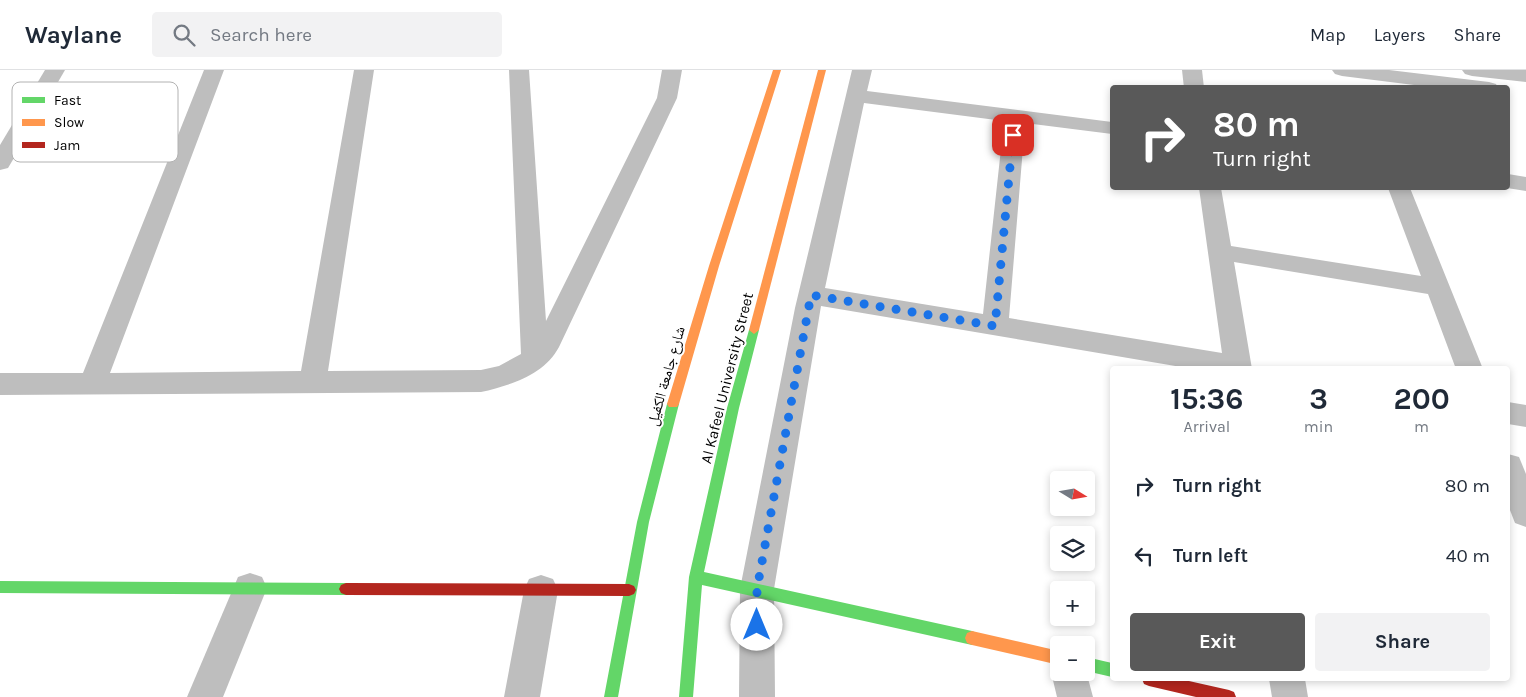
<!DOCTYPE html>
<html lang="en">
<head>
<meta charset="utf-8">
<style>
  :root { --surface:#fff; --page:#f2f2f3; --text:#1f2937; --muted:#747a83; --line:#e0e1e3; --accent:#595959 }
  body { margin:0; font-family:Karla,"Noto Naskh Arabic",sans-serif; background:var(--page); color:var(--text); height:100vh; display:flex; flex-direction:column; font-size:19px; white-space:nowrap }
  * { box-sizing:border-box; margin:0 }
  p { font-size:16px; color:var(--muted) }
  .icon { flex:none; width:28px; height:28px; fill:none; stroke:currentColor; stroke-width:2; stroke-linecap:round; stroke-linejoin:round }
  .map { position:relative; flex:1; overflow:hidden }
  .side { position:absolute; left:1110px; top:296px; width:400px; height:315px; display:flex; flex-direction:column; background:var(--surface); border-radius:5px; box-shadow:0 2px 8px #0003 }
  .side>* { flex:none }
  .guide { position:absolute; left:1110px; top:15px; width:400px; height:105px; border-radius:5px; box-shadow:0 2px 8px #0003; background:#595959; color:#fff; overflow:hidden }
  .needle { width:32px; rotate:101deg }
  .buttons { position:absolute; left:1050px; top:401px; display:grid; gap:10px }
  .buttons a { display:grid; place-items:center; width:45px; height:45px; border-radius:5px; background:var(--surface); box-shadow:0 2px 8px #0003; font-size:25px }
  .pin { position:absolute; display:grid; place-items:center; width:42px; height:42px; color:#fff; margin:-21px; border-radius:10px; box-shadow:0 2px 8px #0006 }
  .me { position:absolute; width:55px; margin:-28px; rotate:0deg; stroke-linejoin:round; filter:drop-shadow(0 0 4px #0008) }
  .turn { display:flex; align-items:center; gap:18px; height:105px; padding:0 20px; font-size:22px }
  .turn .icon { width:65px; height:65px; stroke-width:2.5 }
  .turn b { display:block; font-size:35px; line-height:42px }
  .eta { display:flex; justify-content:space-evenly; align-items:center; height:85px; text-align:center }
  .eta b { font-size:30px; font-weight:700; line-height:35px }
  .action { display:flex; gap:10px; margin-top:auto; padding:10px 20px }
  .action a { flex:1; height:58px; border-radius:5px; background:var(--accent); color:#fff; font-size:20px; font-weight:700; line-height:58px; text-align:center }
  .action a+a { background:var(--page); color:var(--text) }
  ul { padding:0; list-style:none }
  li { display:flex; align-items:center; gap:15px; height:70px; padding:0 20px }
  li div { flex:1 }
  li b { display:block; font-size:19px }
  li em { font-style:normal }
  header { display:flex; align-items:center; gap:30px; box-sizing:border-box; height:70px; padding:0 25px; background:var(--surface); border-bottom:1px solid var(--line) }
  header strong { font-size:24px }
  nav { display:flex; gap:28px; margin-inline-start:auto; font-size:18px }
  .search { width:350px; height:45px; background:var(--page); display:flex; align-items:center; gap:12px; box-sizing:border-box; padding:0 18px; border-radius:5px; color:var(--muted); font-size:19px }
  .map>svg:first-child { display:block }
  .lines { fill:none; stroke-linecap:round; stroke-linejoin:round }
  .street { fill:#bebebe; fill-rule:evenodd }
  .fast { fill:#63d668; fill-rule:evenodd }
  .slow { fill:#ff974d; fill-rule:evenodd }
  .jam { fill:#b3261e; fill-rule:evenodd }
  .route { stroke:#1a73e8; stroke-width:9; stroke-dasharray:0 16.2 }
  .labels { text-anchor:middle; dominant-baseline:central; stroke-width:4; stroke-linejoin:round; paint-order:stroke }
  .street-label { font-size:15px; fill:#000; stroke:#fff }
  .key { fill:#fff; stroke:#b2b2b2; stroke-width:1 }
  .key-label { font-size:14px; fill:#000 }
</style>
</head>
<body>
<header>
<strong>Waylane</strong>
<div class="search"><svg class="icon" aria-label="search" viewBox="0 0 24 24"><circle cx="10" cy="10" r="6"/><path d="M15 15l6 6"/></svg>Search here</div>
<nav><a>Map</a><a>Layers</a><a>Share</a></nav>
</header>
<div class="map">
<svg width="1526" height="627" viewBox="0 0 1526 627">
  <rect width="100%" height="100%" fill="#fff"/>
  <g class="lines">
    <!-- street -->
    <g class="street">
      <path d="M45,0H65L11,93L8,98L0,100V75Z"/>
      <path d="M204,0H224L110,303L301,301L354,0H374L328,301L481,300L499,296L521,284L509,0H529L546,251L657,28L662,0H682L677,28L559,277C544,305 511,315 481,322L0,325V303H83Z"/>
      <path d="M852,0H872L867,21L1112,52V64L1025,53L1009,248L1222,283L1199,118H1221L1231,176L1421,206L1388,118H1410L1483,299H1456L1428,224L1234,192L1252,299H1193L821,236L774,519L775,627H739L740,519L795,238ZM864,33L1004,51L983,244L825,218Z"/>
      <path d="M1182,0H1202L1204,18H1184Z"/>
      <path d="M1332,0H1389L1489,12L1496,14L1498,18H1438L1342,6L1335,4Z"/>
      <path d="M1462,0H1526V12L1472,6L1465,4Z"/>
      <path d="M1508,104L1526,107V121L1507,118Z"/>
      <path d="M1508,332L1526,335V357L1508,354Z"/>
      <path d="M1508,384L1519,387L1526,404V457L1515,453L1508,435Z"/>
      <path d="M250,503L262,507L267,518L223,627H187L238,507Z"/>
      <path d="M541,505L553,509L558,520L540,627H504L524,520L529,509Z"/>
      <path d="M1059,589V602L1086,601L1093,627H1057L1051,602L1057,590Z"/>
      <path d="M1269,609H1305L1308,627H1272Z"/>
    </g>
    <!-- fast -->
    <g class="fast">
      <path d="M754,256L759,260L739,338L704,502L972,561L977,563L979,568L977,573L972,575L702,515L693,627H679L689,507L727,338L749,260Z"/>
      <path d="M673,329L677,331L679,334L649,452L618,627H604L637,452L667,334L669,331Z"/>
      <path d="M0,511L346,513L351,515L353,519L351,523L346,525L0,523Z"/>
      <path d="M1086,587L1112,593V607L1086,601Z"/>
    </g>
    <!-- slow -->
    <g class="slow">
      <path d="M773,0H781L719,196L679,334L677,337H669L667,334L709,196Z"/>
      <path d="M818,0H826L759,260L754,264L749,260Z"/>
      <path d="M972,561L1059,581V595L972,575L967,573L965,568L967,563Z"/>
    </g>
    <!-- jam -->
    <g class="jam">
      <path d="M346,513L629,514L634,516L636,520L634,524L629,526L346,525L341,523L339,519L341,515Z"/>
      <path d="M1142,609H1180L1229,620L1234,622L1236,627H1196L1149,616L1144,614Z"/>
    </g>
  </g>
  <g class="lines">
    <!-- route -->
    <path class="route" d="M757,555V519L811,225L995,256L1013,65"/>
  </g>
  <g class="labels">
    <!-- street labels -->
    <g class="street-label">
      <text transform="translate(666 306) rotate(-74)">شارع جامعة الكفيل</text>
      <text transform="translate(727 308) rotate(-76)">Al Kafeel University Street</text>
    </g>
  </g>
  <!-- legend -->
  <rect x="12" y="12" width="166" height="80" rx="8" class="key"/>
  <rect x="22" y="27" width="23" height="6" fill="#63d668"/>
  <rect x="22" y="49" width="23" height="7" fill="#ff974d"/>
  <rect x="22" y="72" width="23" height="6" fill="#b3261e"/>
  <g class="key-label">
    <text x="54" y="35">Fast</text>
    <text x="54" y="57">Slow</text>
    <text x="54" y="80">Jam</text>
  </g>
</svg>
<div class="buttons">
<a><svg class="needle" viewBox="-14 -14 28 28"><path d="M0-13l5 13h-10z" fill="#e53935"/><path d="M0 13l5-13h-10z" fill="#747a83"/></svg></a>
<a><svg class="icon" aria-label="layers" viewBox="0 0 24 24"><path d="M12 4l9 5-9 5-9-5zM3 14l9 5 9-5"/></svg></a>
<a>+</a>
<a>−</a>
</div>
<div class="pin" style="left:1013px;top:65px;background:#d93025"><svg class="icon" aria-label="arrive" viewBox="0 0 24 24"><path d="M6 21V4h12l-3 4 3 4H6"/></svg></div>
<svg class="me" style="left:757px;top:555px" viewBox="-20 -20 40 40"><circle r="19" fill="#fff"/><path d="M0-13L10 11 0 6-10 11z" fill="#1a73e8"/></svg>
<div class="guide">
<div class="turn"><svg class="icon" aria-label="right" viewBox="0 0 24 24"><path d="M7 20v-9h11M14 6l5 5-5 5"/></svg><div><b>80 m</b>Turn right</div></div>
</div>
<section class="side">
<div class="eta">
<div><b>15:36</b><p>Arrival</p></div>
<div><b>3</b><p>min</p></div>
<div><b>200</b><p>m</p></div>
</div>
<ul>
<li><svg class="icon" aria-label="right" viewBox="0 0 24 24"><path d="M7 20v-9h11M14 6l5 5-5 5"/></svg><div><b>Turn right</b></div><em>80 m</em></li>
<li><svg class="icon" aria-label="left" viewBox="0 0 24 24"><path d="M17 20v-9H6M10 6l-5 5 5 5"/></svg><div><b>Turn left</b></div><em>40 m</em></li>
</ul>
<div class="action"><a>Exit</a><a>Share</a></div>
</section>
</div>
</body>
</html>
